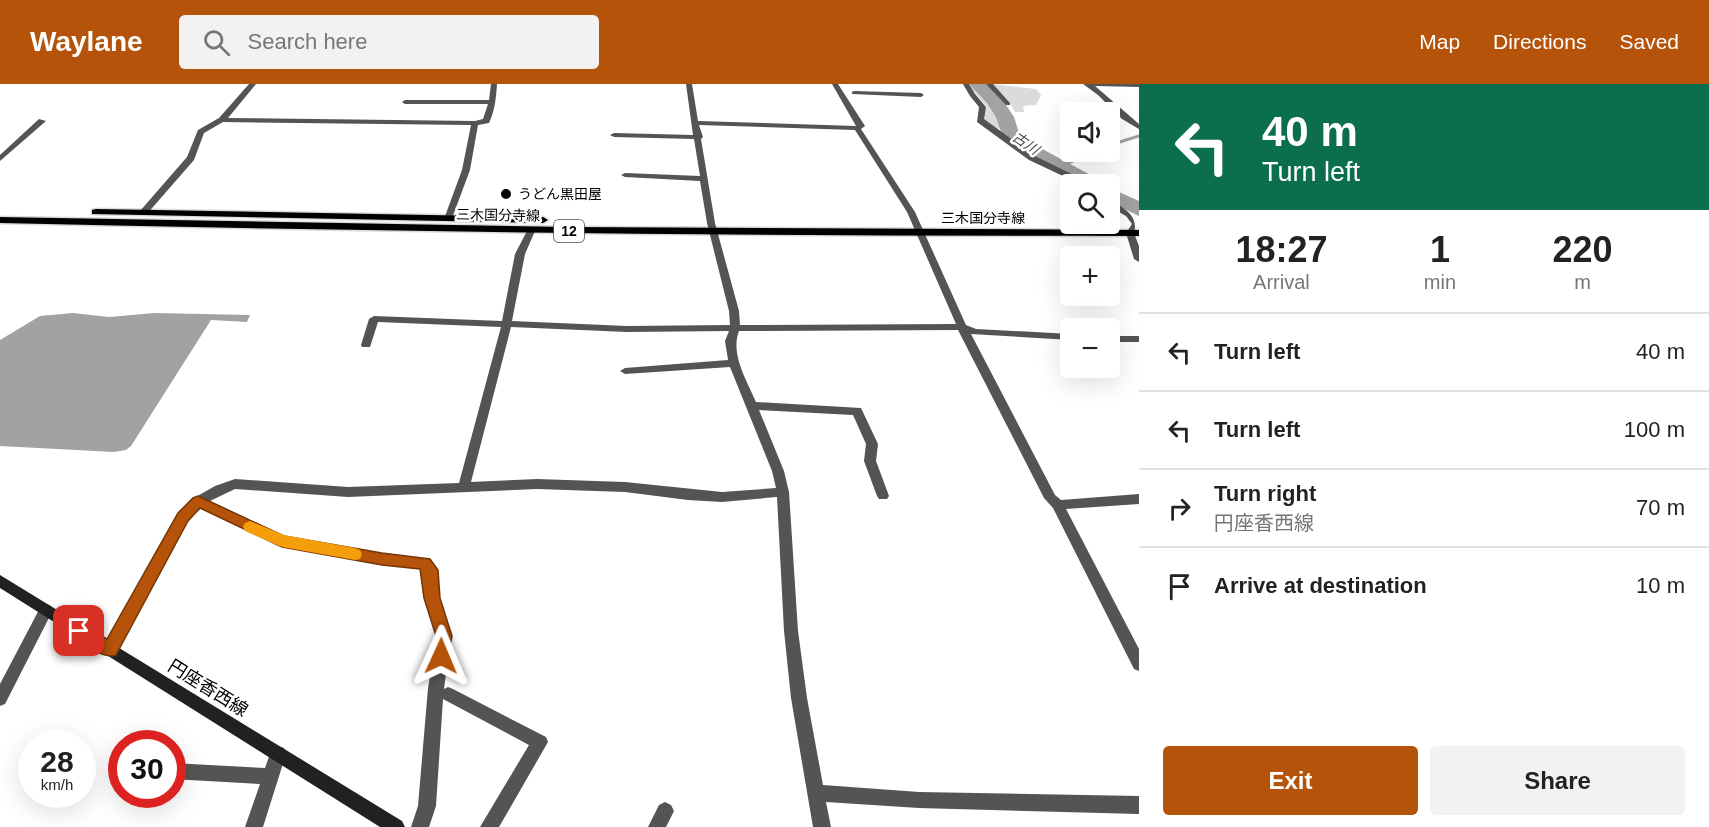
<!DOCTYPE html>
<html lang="en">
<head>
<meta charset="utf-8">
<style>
  :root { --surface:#fff; --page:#f2f2f2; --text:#222; --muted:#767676; --line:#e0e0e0; --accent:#b45309 }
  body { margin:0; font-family:Helvetica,"Noto Sans JP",sans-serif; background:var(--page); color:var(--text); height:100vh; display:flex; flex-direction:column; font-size:22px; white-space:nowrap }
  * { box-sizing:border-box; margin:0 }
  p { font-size:20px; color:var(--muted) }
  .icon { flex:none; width:33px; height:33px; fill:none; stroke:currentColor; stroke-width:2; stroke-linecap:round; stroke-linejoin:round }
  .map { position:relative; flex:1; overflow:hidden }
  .panel { display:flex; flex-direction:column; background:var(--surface); width:570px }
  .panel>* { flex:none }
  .banner { background:#0b6e4f; color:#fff; overflow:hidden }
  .fabs { position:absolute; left:1060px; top:18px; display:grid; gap:12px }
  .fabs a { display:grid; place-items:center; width:60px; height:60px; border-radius:6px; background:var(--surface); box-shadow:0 6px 24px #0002; font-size:30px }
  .speed { position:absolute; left:18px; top:646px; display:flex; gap:12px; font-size:30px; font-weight:700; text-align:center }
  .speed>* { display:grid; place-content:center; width:78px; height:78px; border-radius:50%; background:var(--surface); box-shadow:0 6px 24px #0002; line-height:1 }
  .speed small { font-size:15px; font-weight:400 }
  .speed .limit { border:9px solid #d22; background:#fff; color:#111 }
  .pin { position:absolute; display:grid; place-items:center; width:51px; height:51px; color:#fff; margin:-26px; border-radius:12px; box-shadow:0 3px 9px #0006 }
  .me { position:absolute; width:66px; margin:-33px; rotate:1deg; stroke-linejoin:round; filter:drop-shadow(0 0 4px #0008) }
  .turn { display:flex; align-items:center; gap:21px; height:126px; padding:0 24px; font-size:27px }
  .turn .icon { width:78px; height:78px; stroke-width:2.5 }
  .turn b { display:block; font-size:42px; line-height:51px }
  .eta { display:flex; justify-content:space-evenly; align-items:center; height:102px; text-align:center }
  .eta b { font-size:36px; font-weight:800; line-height:42px }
  .action { display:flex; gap:12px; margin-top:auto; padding:12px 24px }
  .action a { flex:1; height:69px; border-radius:6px; background:var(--accent); color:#fff; font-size:24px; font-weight:800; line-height:69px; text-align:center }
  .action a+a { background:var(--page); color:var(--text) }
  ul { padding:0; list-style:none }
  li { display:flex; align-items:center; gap:18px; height:78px; padding:0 24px; border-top:2px solid var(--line) }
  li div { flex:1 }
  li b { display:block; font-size:22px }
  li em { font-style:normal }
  header { display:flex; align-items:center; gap:36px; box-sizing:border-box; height:84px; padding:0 30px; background:var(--accent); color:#fff }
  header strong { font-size:28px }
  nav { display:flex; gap:33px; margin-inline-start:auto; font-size:21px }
  .search { width:420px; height:54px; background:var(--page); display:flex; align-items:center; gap:15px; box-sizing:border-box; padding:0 21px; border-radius:6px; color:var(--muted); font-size:22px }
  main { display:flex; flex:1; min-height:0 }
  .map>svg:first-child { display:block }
  .green { fill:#dbdbdb }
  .water { fill:#a2a2a2 }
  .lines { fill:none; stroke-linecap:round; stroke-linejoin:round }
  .stream { stroke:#a2a2a2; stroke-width:3 }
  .river { fill:#a2a2a2; fill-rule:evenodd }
  .primary-casing { stroke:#dbdbdb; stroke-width:3 }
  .minor { fill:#545454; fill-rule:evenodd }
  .secondary { fill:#212121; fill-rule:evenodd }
  .primary { fill:#000; fill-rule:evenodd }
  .route { fill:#b45309; stroke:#753606; stroke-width:1.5 }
  .slow { fill:#f59e0b }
  .poi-dot { fill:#000; stroke:#fff; stroke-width:2 }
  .labels { text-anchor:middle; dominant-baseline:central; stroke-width:5; stroke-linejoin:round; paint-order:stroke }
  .far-water-label { font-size:14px; font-style:italic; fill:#434343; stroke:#fff }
  .far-poi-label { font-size:14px; fill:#000; stroke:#fff; text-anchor:start }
  .far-street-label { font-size:14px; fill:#000; stroke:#fff }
  .shield { fill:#fff; stroke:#4c4c4c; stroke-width:1.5 }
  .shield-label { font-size:14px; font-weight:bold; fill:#000 }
  .near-street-label { font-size:18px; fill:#000; stroke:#fff }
</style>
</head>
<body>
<header>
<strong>Waylane</strong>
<div class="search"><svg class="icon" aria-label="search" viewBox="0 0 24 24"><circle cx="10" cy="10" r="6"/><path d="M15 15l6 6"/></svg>Search here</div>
<nav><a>Map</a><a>Directions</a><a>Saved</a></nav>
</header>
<main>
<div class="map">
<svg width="1139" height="743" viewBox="0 0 1139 743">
  <rect width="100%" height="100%" fill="#fff"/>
  <!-- green -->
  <g class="green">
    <path d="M967,0H971L994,20L1002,45C994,45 985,41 982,33L987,23Z"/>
    <path d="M992,0L1036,5L1041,11L1036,21L1023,22L1024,28H1015L1008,16Z"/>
  </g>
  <!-- water -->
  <path class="water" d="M73,229L109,233L155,229L250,231L247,238L211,236L131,362L126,366L114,368L0,362V256L40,232Z"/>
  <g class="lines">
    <!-- stream -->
    <g class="stream">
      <path d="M1110,61L1139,52"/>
      <path d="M1059,83L1094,68"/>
    </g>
    <!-- river -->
    <g class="river">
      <path d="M969,0H987L1000,12L1014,33L1019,49L1031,59L1100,96L1103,100H1079L1017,67L1002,51L996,33L987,19Z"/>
      <path d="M1110,104L1139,117V132L1110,118Z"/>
    </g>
    <defs>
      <g id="primary">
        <path d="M96,125L543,133L548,136L543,139L92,130V126Z"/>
        <path d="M0,133L570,143L1139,146V152C759,152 380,148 0,139Z"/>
      </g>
    </defs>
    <!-- primary casing -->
    <use href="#primary" class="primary-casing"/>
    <!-- minor -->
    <g class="minor">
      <path d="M249,0H256L228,34L475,37L483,35L488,20H405L402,18L405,16H489L491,0H497C496,14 495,26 489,39L478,41L470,86L451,137L444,135L462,86L471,41L223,38L204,49L194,76L146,131H140V127L187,73L198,46L219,34Z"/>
      <path d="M686,0H692L698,37L856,42L832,0H838L865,42L861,45L915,128L966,241L976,245L1071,250V256L971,250L1055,411L1061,416L1139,410V420L1066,425L1139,565V587L1134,585L1053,424L1044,414L958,246L739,247C730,270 747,297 756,318L861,324L878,360L876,377L889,412L887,415H879L877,412L864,377L866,360L853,331L759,326L784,387L789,408L798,547L807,614L823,701L919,708L1139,712V730L919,724L826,718L831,743H813L791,614L784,547L777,413L722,418L688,416L625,408L537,405L348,413L235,405L210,417L284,452L382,470L430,475L437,486L439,514L451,552L444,605L448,603L453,605L546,653L548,658L499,743H480L529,661L443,615L436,722L429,743H411L418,722L428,604L437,552L425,514L423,487L421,484L382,480L282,462L201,424L188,436L115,571L110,572L105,571L103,566L105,561L178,430L194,414L215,402L235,395L348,403L459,399L501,243L378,238L370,263H362L361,261L369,235L374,232L502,237L515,170L528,145L535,147L525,170L512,237L627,242L730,241L729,227L707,139L700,97L625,93L621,91L625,89L700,92L694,55L614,53L610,51L614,49L693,51ZM699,41L855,46L907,128L956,240L740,241L739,227L715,139L701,55L703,53ZM511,243L627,248L729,247L725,257L728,276L625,284L620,287L625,290L730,283L772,387L776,404L722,408L625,398L537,395L471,398Z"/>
      <path d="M963,0H969L975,10L986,23L984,35L1035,72L1088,98L1089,100H1080L1029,76L977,38L979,23L970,12Z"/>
      <path d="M986,0H993L1010,19V21H1006Z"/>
      <path d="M1083,0H1139V3L1095,2L1139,40V45L1122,35L1098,11Z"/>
      <path d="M854,7L921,9L924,11L921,13L852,10V8Z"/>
      <path d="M39,35L46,37L0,77V71Z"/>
      <path d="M1110,117C1124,123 1139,132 1134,149L1139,162V178L1134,175L1126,149L1132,140L1126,132L1110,123Z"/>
      <rect x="1110" y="252" width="29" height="6"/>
      <path d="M46,520L51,522L53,526L5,620L0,622V600L41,522Z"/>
      <path d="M278,662L284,664L286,670L263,743H245L260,700L172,695V679L265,684L272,664Z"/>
      <path d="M665,718L671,721L674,727L666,743H648L659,721Z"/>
    </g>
    <!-- secondary -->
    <path class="secondary" d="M0,491L402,737L405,743H380L0,504Z"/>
    <!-- primary -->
    <use href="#primary" class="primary"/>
  </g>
  <!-- route -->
  <path class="route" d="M198,412L284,452L382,469L430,475L438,486L440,514L452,552L447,577L441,579L435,577L433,572L436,552L424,514L420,485L382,481L282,463L200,424L188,437L116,571C102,576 85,559 74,552L71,547L74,542L79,540L107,555L178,429L193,414Z"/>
  <!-- slow -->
  <path class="slow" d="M250,437L284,451L355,464L360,466L362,470L360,475L355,476L282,463L245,447L243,443L245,439Z"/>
  <!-- markers -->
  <circle class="poi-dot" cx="506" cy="110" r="6"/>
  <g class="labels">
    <!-- far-water labels -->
    <g class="far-water-label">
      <text transform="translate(1026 59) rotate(34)">古川</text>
    </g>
    <!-- far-poi labels -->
    <g class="far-poi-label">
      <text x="518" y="110">うどん黒田屋</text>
    </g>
    <!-- far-street labels -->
    <g class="far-street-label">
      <text transform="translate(498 131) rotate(1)">三木国分寺線</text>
      <text x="983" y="134">三木国分寺線</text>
    </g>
    <!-- shield labels -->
    <rect class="shield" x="554" y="136" width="30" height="22" rx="4.5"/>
    <g class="shield-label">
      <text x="569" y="147">12</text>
    </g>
    <!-- near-street labels -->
    <g class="near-street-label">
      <text transform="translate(208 604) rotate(32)">円座香西線</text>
    </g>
  </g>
</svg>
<div class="fabs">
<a><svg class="icon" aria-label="sound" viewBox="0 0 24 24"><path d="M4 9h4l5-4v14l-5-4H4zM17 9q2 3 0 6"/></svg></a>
<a><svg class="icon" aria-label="search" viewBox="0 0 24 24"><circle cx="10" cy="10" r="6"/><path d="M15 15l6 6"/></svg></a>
<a>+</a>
<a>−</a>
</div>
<div class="speed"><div>28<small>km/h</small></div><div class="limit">30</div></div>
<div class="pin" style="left:79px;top:547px;background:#d93025"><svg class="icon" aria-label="arrive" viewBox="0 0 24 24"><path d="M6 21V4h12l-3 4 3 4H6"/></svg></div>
<svg class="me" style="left:441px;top:572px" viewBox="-20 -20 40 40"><path d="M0-17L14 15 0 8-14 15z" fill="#b45309" stroke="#fff" stroke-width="4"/></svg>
</div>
<section class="panel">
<div class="banner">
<div class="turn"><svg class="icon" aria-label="left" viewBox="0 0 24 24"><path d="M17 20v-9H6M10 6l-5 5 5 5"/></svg><div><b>40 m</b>Turn left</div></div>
</div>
<div class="eta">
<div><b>18:27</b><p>Arrival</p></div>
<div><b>1</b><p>min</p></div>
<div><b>220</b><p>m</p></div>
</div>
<ul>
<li><svg class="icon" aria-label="left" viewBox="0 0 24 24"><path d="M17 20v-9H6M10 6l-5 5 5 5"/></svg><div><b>Turn left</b></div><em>40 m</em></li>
<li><svg class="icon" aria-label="left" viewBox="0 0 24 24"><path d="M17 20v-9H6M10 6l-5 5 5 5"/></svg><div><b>Turn left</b></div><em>100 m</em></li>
<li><svg class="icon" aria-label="right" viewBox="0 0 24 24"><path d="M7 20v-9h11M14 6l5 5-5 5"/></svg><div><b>Turn right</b><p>円座香西線</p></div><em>70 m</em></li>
<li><svg class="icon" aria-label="arrive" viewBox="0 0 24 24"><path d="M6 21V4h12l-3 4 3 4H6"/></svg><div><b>Arrive at destination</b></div><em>10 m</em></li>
</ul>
<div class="action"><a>Exit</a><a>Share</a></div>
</section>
</main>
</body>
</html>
